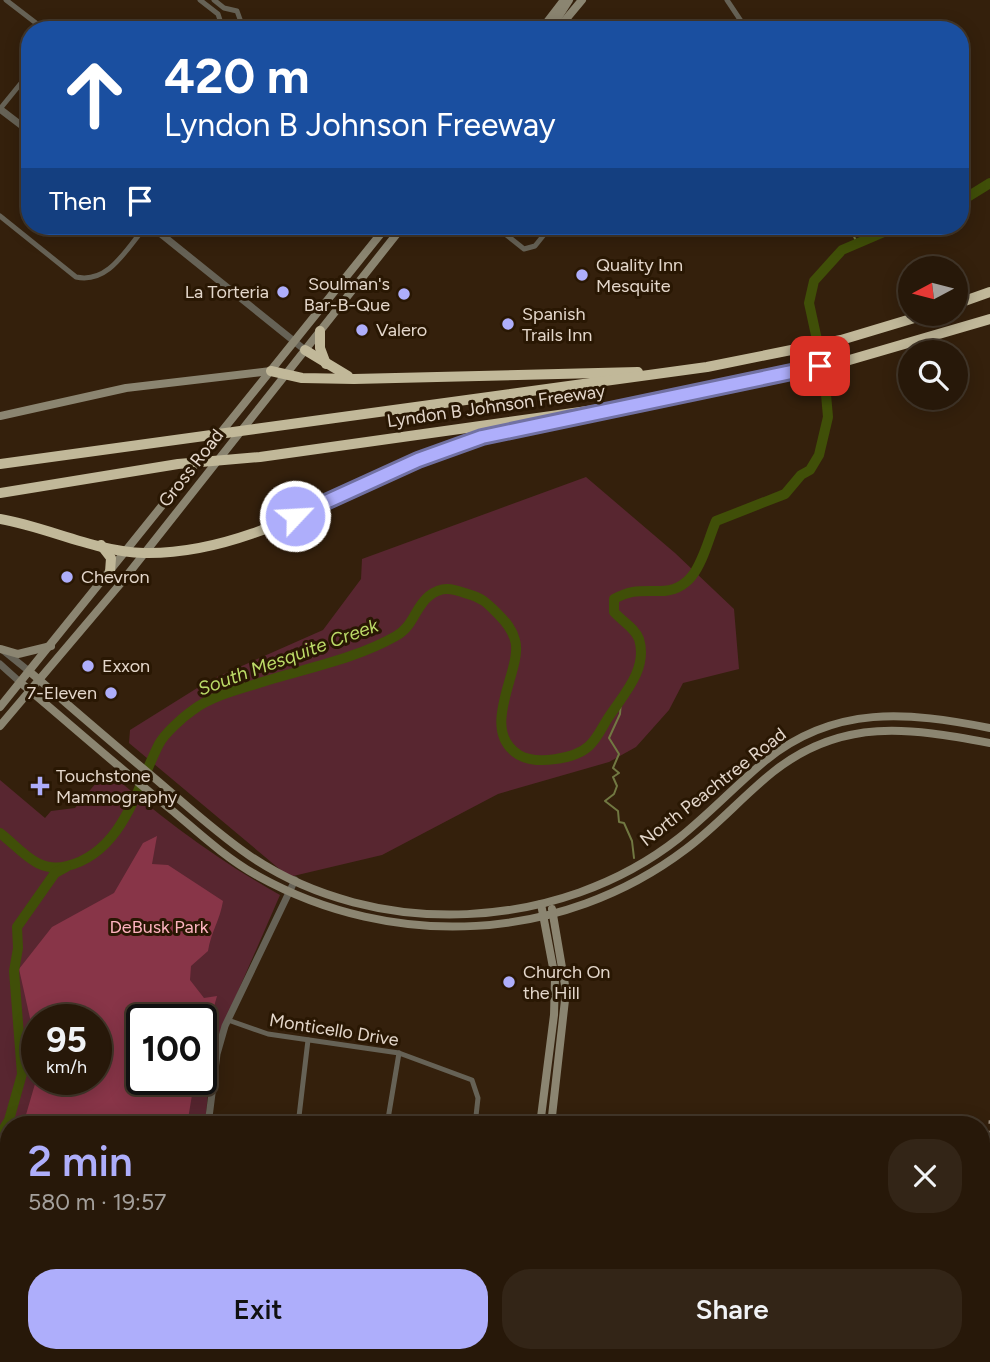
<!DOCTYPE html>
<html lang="en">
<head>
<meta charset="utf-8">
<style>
  :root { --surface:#271809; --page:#332517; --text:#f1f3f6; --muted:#a4a09c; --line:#43372a; --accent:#aeaefb }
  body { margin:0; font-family:Figtree,sans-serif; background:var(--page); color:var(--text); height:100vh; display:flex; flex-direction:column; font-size:26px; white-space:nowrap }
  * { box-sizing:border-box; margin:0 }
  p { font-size:23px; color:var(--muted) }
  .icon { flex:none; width:38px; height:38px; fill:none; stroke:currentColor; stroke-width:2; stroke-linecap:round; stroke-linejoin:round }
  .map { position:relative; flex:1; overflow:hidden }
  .panel { position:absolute; left:0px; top:1116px; width:990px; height:247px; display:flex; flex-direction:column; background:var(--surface); border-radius:28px 28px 0 0; box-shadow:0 4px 18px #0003,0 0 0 2px var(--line) }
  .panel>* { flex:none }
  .guide { position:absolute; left:21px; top:21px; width:948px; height:214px; border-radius:28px; box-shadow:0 4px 18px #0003,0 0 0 2px var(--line); background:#1a4fa0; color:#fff; overflow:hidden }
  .needle { width:46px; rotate:263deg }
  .tools { position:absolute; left:898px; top:256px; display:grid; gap:14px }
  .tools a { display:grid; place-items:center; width:70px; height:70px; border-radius:50%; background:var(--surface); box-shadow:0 4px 18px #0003,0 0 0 2px var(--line); font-size:35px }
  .speed { position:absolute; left:21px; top:1004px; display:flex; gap:14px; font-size:35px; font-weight:700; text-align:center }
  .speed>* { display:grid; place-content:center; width:91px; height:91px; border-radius:50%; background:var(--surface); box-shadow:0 4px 18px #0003,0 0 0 2px var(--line); line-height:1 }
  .speed small { font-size:18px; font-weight:400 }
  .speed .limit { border:4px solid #111; border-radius:10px; background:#fff; color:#111 }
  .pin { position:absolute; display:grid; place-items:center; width:60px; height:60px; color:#fff; margin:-30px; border-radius:14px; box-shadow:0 4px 10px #0006 }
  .me { position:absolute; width:77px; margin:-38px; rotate:65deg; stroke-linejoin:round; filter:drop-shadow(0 0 5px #0008) }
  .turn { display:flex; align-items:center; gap:24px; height:147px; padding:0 28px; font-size:32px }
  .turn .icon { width:91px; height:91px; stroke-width:2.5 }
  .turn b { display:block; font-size:49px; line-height:60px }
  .then { display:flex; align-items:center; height:66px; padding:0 28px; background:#0003; gap:14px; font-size:26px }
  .round { display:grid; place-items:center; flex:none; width:74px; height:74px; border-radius:28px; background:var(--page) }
  .head { display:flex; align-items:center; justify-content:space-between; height:119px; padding:0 28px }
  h1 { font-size:42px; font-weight:600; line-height:52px; color:var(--accent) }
  .cta { display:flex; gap:14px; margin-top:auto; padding:14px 28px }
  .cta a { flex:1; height:80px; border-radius:28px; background:var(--accent); color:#111; font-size:28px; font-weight:600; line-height:80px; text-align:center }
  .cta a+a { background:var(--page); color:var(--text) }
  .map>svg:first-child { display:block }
  .green { fill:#582630; fill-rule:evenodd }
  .forest { fill:#883548 }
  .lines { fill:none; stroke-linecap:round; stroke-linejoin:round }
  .stream { stroke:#717842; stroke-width:2 }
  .river { stroke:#404f08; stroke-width:10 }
  .minor { stroke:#666256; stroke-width:5 }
  .tertiary { stroke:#666256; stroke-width:7 }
  .secondary { stroke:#8b8571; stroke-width:8 }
  .motorway { stroke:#c1b899; stroke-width:10 }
  .rail { stroke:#9d8e7e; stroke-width:2; stroke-dasharray:3.5 7; stroke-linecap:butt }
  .route-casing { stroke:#7171a3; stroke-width:18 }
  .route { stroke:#aeaefb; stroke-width:12 }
  .poi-dot { fill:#aeaefb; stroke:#291703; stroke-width:2.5 }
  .labels { text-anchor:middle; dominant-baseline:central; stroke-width:6; stroke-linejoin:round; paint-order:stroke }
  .poi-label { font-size:18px; fill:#e4d7cb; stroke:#291703; text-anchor:start }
  .street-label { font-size:18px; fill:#e4d7cb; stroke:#291703 }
  .park-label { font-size:18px; fill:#fdb3bf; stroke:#291703 }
  .water-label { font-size:19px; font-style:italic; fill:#bbda67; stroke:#291703 }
</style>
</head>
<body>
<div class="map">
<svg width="990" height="1362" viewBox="0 0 990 1362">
  <rect width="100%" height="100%" fill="#34200c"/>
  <!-- green -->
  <g class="green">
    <path d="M586,477L675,553L734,609L739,669L683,683L669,710L636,747L609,762L498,794L382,855L289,877L129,743L130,730L210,680L323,630L361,579L362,559Z"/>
    <path d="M107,770C159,817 219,861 280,895L212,1051L205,1125H9V1283L0,1277V780L45,818L51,811L75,808ZM37,1020H96V1080H37ZM142,1020H201V1080H142Z"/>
  </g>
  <!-- forest -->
  <g class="forest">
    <path d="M157,836L152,864L168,865L223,901C220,920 211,932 208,951L191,966L190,980L204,998L217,996L210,1021L201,1024V1020H142V1080H189L193,1089L187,1125H23L37,1077V1080H96V1020H37V1073L34,1036L19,969L52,927L114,893L143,843Z"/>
    <path d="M9,1154V1273L0,1268V1173Z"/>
  </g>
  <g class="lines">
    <!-- stream -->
    <g class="stream">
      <path d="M849,226L858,245"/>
      <path d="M621,701L620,714L609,738L619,754L613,768L619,773L613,777L617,786L614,794L605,801L618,811L619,822L624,823L632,841L634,858"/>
    </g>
    <!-- river -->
    <g class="river">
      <path d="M961,201L990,183"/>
      <path d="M0,833C21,849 37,874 67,866C123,852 137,787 159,744C165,733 183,717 193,710C210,697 236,690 256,684C302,669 354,660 396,636C414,626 415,607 429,596C443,585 453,589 468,594C483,598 488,604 498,614C506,622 512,629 515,640C524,668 477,729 519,755C536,765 575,759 589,746C598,738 603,725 610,715C625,693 648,668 639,639C635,628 622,621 614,612V599C631,590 638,591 657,591C698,593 703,552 716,521L785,494L801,475L810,470L819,455L828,417L824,372L809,303L814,281L842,250L898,226"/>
      <path d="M0,1135L9,1120L22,1074L14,971L18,948L17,927L55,873L66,867"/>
    </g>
    <!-- minor -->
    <g class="minor">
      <path d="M6,0L45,30"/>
      <path d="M200,0L218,14L222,26L233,30"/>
      <path d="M214,0L224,8L237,11L241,22L251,30"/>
      <path d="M727,0L747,30"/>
      <path d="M0,109L30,72"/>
      <path d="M0,216L76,277C109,284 126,249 146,226"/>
      <path d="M495,226L524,249L535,246L551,226"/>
      <path d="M228,1020L268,1034L399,1053L472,1080L478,1098L475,1125"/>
      <path d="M298,1125L308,1040"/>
      <path d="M387,1125L399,1053"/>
      <path d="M129,1362L135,1354"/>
      <path d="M446,1362L447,1354"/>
    </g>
    <!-- tertiary -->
    <g class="tertiary">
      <path d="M0,109L30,132"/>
      <path d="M151,226L305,350"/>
      <path d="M4,651L30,672"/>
      <path d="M0,664L21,683"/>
      <path d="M208,1125L217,1054L225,1026L295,880"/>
      <path d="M0,1281L9,1287"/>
    </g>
    <!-- secondary -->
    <g class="secondary">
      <path d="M541,30L564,0"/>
      <path d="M550,30L569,0"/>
      <path d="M557,30L582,0"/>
      <path d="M0,416L126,388L271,371"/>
      <path d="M1,649L18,654L51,646"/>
      <path d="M30,672C71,707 111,742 152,776C184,803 215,832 250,856C376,941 560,932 679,838C709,814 735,786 765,761C835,704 908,712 990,728"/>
      <path d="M21,683C72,726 122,770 174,812C200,834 227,859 258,876C393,951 562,943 686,849C717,826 743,796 773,772C842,717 910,728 990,743"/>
      <path d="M0,707L387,226"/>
      <path d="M0,726L121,583L403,226"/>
      <path d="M540,1125L554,1015L555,978L541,904"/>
      <path d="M551,1125L566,991L552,909"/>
      <path d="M511,1362L512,1354"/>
      <path d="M522,1362L523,1354"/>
    </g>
    <!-- motorway -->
    <g class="motorway">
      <path d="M956,304L990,292"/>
      <path d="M320,331V348L326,364"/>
      <path d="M305,350L348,376"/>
      <path d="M271,371L302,378L354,379L638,372"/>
      <path d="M0,464L707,367L841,340L931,313"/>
      <path d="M0,493L178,464L260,457L673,399L846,361L990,319"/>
      <path d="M0,519C47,527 96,552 144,553C250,555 343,488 438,451C474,437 512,429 550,422"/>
      <path d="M101,545L111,558L110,572"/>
    </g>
    <!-- rail -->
    <g class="rail">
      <path d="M982,1218L990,1116"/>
      <path d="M970,1362L971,1354"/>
    </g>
  </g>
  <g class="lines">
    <defs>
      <path id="route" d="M295,516L418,460L482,437L820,366"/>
    </defs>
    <!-- route casing -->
    <use href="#route" class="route-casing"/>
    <!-- route -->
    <use href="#route" class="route"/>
  </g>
  <!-- markers -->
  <g class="poi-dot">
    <circle cx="582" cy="275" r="7"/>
    <circle cx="283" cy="292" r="7"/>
    <circle cx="404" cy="294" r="7"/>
    <circle cx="508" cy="324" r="7"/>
    <circle cx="362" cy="330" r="7"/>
    <circle cx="67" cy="577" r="7"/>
    <circle cx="88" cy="666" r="7"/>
    <circle cx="111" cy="693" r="7"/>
    <path d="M36.5 775.5h7v7h7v7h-7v7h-7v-7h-7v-7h7z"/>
    <circle cx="509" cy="982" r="7"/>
  </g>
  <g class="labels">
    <!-- poi labels -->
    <g class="poi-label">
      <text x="596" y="265">Quality Inn<tspan x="596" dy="21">Mesquite</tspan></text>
      <text x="390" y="284" text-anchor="end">Soulman's<tspan x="390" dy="21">Bar-B-Que</tspan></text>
      <text x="269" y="292" text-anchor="end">La Torteria</text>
      <text x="522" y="314">Spanish<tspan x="522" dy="21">Trails Inn</tspan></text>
      <text x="376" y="330">Valero</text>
      <text x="81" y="577">Chevron</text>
      <text x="102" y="666">Exxon</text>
      <text x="97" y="693" text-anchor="end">7-Eleven</text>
      <text x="56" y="776">Touchstone<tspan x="56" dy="21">Mammography</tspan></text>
      <text x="523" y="972">Church On<tspan x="523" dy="21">the Hill</tspan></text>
    </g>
    <!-- street labels -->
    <g class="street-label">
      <text transform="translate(496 406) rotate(-8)">Lyndon B Johnson Freeway</text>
      <text transform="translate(191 468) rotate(-52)">Gross Road</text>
      <text transform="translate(713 787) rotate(-38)">North Peachtree Road</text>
      <text transform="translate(334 1030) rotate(9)">Monticello Drive</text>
    </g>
    <!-- park labels -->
    <g class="park-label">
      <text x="159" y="927">DeBusk Park</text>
    </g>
    <!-- water labels -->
    <g class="water-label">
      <text transform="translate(288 657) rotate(-20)">South Mesquite Creek</text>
    </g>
  </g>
</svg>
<div class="tools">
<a><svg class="needle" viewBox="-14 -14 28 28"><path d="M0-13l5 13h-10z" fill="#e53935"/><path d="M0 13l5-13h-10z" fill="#a4a09c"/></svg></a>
<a><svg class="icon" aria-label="search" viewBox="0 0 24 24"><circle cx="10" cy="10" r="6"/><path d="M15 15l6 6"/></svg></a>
</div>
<div class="speed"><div>95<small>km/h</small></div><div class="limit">100</div></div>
<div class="pin" style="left:820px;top:366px;background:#d93025"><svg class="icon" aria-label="arrive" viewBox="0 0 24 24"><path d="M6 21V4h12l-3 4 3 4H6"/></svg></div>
<svg class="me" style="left:295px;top:516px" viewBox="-20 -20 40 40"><circle r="17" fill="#aeaefb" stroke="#fff" stroke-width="3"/><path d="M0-11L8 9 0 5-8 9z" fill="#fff"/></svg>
<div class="guide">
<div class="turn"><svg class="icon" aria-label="ahead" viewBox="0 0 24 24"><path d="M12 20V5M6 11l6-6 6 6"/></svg><div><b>420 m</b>Lyndon B Johnson Freeway</div></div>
<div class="then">Then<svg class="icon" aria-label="arrive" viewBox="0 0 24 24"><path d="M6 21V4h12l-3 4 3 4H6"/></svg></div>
</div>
<section class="panel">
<div class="head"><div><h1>2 min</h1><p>580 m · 19:57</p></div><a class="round"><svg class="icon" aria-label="close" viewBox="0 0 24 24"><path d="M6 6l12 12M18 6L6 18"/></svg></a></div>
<div class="cta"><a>Exit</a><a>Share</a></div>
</section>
</div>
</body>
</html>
